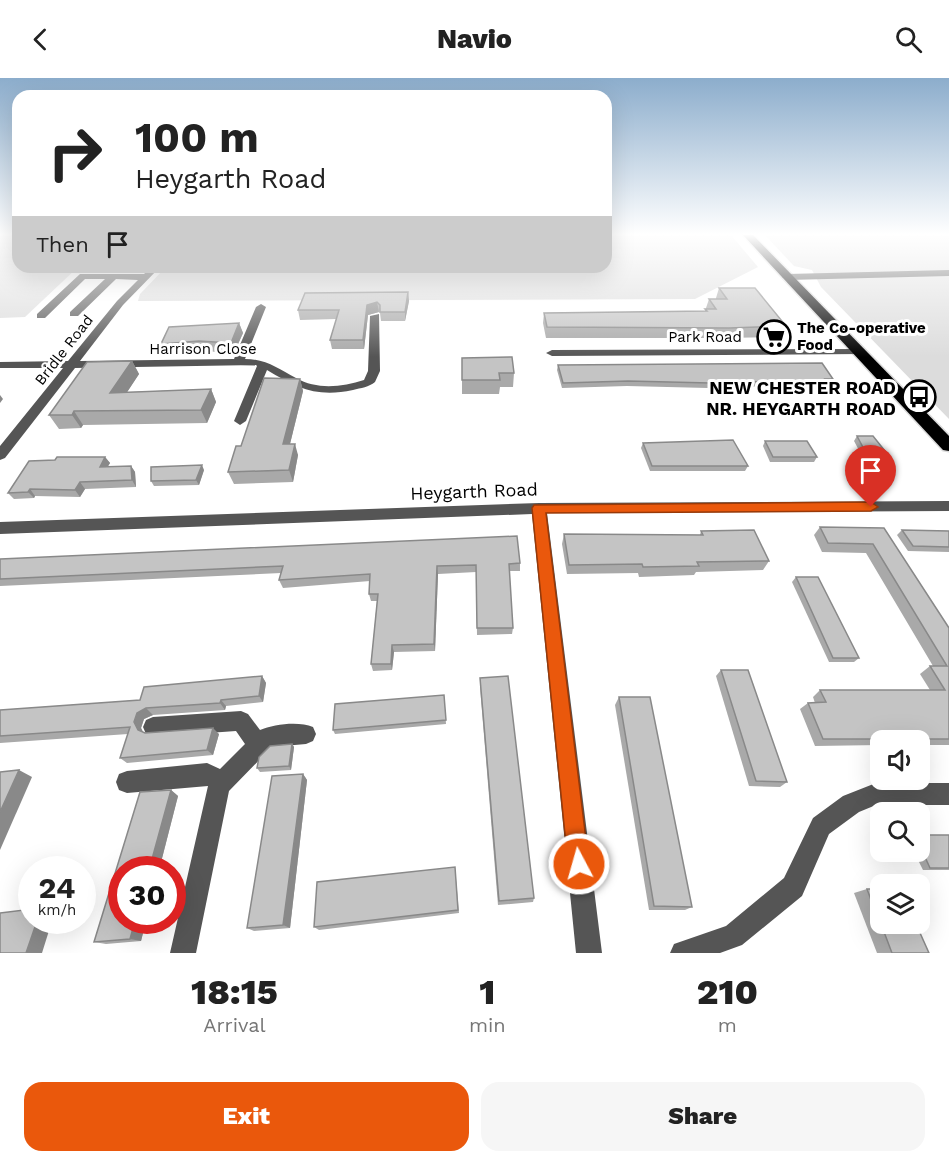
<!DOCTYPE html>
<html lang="en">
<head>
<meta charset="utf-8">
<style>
  :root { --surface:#fff; --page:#f6f6f6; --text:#222; --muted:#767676; --accent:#ea580c }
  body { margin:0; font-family:"Work Sans",sans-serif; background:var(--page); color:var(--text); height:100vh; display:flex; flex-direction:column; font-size:22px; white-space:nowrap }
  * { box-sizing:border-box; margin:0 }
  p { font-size:20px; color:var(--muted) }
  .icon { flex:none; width:33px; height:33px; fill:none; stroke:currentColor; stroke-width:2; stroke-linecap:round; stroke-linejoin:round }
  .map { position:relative; height:875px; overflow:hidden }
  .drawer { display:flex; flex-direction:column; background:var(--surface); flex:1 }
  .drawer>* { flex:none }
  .guide { position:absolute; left:12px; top:12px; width:600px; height:183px; border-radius:18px; box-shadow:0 6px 24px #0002; background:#fff; color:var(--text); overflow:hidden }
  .fabs { position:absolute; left:870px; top:652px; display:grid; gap:12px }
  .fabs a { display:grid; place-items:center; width:60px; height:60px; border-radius:12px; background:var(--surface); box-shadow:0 6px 24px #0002; font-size:30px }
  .speed { position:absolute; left:18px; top:778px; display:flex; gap:12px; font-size:30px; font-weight:700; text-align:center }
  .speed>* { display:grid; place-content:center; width:78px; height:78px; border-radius:50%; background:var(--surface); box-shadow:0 6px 24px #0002; line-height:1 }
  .speed small { font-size:15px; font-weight:400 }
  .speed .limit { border:9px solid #d22; background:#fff; color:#111 }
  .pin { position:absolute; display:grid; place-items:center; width:51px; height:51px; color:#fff; margin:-62px -26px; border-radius:50% 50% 50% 0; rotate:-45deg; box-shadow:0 0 6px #0007 }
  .pin .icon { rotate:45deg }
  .me { position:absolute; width:66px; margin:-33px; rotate:354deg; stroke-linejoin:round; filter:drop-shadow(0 0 4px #0008) }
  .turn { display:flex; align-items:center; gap:21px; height:126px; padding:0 24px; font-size:27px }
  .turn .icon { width:78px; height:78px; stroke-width:2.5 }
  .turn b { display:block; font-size:42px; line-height:51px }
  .then { display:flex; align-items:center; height:57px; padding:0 24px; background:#0003; gap:12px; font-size:22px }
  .eta { display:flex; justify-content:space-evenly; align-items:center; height:102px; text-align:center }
  .eta b { font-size:36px; font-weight:800; line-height:42px }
  .primary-button { display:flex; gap:12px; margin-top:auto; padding:12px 24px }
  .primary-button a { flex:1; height:69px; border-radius:18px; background:var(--accent); color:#fff; font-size:24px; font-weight:800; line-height:69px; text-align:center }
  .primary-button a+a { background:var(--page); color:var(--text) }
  header { display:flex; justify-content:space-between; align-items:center; height:78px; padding:0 24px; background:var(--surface); font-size:27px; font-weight:800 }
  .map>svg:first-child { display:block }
  .green { fill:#dcdcdc }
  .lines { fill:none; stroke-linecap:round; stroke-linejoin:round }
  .highway-casing { stroke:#dbdbdb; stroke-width:3 }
  .minor { fill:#555; fill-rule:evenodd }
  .highway { fill:#000; fill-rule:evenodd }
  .wall { fill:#a9a9a9 }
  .shaded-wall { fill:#898989 }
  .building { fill:#c4c4c4; stroke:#898989; stroke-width:1.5 }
  .route { fill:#ea580c; stroke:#983908; stroke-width:1.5 }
  .labels { text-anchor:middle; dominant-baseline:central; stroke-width:6; stroke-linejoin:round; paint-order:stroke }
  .far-poi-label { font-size:15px; font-weight:bold; fill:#000; stroke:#fff; text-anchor:start }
  .far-street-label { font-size:15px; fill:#000; stroke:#fff }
  .poi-label { font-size:18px; font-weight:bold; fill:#000; stroke:#fff; text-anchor:end }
  .street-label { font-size:18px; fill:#000; stroke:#fff }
</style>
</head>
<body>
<header><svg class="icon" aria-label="back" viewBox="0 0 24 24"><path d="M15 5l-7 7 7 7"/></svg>Navio<svg class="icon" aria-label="search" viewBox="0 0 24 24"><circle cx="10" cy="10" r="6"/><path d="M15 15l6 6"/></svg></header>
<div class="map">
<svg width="949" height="875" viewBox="0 0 949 875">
  <rect width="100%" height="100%" fill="#fff"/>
  <!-- green -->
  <g class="green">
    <path d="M0,157H18V189H95H78L25,239L0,240Z"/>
    <path d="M606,157H731L758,189L695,221L138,223L140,216L166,189H606Z"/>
    <path d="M765,157H949V341L821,209L812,192L794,188Z"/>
  </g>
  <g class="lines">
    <defs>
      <path id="highway" d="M743,157H753L949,358V373L943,372Z"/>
    </defs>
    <!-- highway casing -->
    <use href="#highway" class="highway-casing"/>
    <!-- minor -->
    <g class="minor">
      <path d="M151,189H160L123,227L80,283L234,281L256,229L261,226L266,229L245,281C267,281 278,291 296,300C317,312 342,309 364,302L368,293L370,238L379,236L380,293L375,304C369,309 361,310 353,312C317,320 297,310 267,292L246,343L240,347L234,343L257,288L256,287L75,290L5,380L0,382V368L63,290H0V284L68,283L117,223L138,202L116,201L78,238H70V234L105,201H85L45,240H37V236L80,196H144Z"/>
      <path d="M949,192V198L787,202L782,199L787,196Z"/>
      <path d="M858,271L864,274L862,276L552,278L546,275L552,272Z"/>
      <path d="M949,423V433L547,435L602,875H576L532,436L0,456V444L539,425Z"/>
      <path d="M241,633L248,636L260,652C274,646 299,643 313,649L316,656L313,663L306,666L272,669L229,713L196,875H170L208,708L127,715L119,712L116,704L119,696L127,693L207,685L220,691L245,666L236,653L153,659L146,656L143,649L146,642L153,639Z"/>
      <path d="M876,705H949V727H876L859,734L829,756L802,818L742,867L720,875H670L674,866L726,848L784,800L813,740L843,718Z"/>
    </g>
    <!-- highway -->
    <use href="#highway" class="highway"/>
  </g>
  <!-- wall -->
  <g class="wall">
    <path d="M719,210L786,248L782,259L725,260H546L543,245L544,235L705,233L709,221H716V220Z"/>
    <path d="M408,214L409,223L405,243H381L380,235L379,234L368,237L364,271H332L330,262L336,241L300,242L298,232Z"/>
    <path d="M239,245L243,255L234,275L203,273L165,276L161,266Z"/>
    <path d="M462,280L514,295L513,309H500L499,316H462Z"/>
    <path d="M132,283L139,296L127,314L211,311L216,324L207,345L83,347L81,350L59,351L49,337Z"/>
    <path d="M558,287L833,301L831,306H829L830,307L827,312H781L779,309L709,308L708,310L627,308L562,310L557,292Z"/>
    <path d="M300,301L303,313L290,366L298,377L293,404L234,406L228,394L241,368Z"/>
    <path d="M857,358L885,373L881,378H862L854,363Z"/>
    <path d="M765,363L817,379L814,384H770L763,368Z"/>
    <path d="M643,365L748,388L745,393H650L641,370Z"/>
    <path d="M105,379L110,385L108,388H131L135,394L136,409L85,411L80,419L35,418L34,420L14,421L8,415Z"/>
    <path d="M204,392L199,407L154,408L151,403Z"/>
    <path d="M820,449L884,450L949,550V667H920V663H880V667L815,668L800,631L808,625H815L813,619L820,612H930L920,596L930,588H933L866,475L822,474L814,457Z"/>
    <path d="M902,452L949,453V474L908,473L897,457Z"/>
    <path d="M701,453L769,483L763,492L696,494L694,497L639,499L638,495L567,496L562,466L564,456L700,457Z"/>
    <path d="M0,481L520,485V493H509L513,550L512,556L477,557L476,494L438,496L435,573L394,574L392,592L373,593L371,586L377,523H371L369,516L370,503L283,510L279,502L281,495L0,508Z"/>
    <path d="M796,499L859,580L854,584H829L792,504Z"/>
    <path d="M721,592L787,704L780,709L749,708L716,598Z"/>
    <path d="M262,598L266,605L263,624L226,628L225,632L153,637L144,641L141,650L143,654L145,655L219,656L213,677L127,685L120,680L128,656L0,665V632L140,622Z"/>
    <path d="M480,600L534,820L533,824L498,827L480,609Z"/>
    <path d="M444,617L446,646L335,656L333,652Z"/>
    <path d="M619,619L692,829L685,832H649L615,627Z"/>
    <path d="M292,666L294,669L291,692L260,694L257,690Z"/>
    <path d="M303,696L307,702L290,850L254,853L247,850Z"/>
    <path d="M171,712L178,718L159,792H122V843H146L141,863L106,866L94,864L140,714Z"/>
    <path d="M920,757H949V792H923L914,774H920Z"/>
    <path d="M455,789L459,835L319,852L314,849Z"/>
    <path d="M867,811L929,875H877L854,815Z"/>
  </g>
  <!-- shaded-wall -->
  <g class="shaded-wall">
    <path d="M408,214L409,223L405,243V234Z"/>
    <path d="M377,224L379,234L368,237L364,271L363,262L367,227Z"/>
    <path d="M239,245L243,255L234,275L231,265Z"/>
    <path d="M132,283L139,296L118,328L110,315Z"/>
    <path d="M300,301L303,313L287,378L283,366Z"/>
    <path d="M211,311L216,324L207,345L201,332Z"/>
    <path d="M0,317L3,321L0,325Z"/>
    <path d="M74,333L83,347L81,350L72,337Z"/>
    <path d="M295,366L298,377L293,404L289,392Z"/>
    <path d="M105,379L110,385L104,395L100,389Z"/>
    <path d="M202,387L204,392L199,407L196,402Z"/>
    <path d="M131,388L135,394L136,409L132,402Z"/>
    <path d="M80,404L85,411L80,419L75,412Z"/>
    <path d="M30,411L35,418L34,420L28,414Z"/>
    <path d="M437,488L438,496L435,573L434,566Z"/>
    <path d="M392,567L394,574L392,592L391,586Z"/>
    <path d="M262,598L266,605L263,624L259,618Z"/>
    <path d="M221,622L226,628L225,632L220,625Z"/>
    <path d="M146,630L153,637L144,641L141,650L145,658L138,652L134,644L137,635Z"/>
    <path d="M213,650L219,656L213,677L207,672Z"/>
    <path d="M292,666L294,669L291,692L289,688Z"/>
    <path d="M19,692L32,699L0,772V734Z"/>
    <path d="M303,696L307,702L290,850L283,847Z"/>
    <path d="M171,712L178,718L159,792H149Z"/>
    <path d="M37,843H52L42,875H26Z"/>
    <path d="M135,843H146L141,863L130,861Z"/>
  </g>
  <!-- building -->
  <g class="building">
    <path d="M719,210H755L786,248L729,250L547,249L544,235L707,233L705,231H716L709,221H727Z"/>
    <path d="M408,214L405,234H380V227L377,224L367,227L363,262H330L339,232H298L305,215Z"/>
    <path d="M239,245L231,265L199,263L161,266L169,249Z"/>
    <path d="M512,279L514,295H499L500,302H462V280Z"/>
    <path d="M132,283L110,315L211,311L201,332L74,333L72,337H49L87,284Z"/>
    <path d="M822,285L833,301H825L830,307H784L782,304L709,303L710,305L628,303L563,305L558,287Z"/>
    <path d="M264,300L300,301L283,366H295L289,392L228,394L236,368H241Z"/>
    <path d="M857,358H873L885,373H865Z"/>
    <path d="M733,362L748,388H652L643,365Z"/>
    <path d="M765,363H807L817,379H773Z"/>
    <path d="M57,379H105L100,389L131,388L132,402L80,404L75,412L30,411L28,414L8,415L29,383L55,382Z"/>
    <path d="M202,387L196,402L151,403V389Z"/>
    <path d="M820,449L884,450L949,550V661H823L808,625L826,624L820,612H945L930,588H947L873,466L828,465Z"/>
    <path d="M754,452L769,483L697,484L699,488L643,489L642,486L569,487L564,456L703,457L701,453Z"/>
    <path d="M902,452L949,453V469L913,468Z"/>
    <path d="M517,458L520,485L509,486L513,550H477L476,487L437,488L434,566L392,567L391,586H371L378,516H369L370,496L279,502L283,488L0,501V481Z"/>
    <path d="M796,499H818L859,580H833Z"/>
    <path d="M721,592H748L787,704L756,703Z"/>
    <path d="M262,598L259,618L221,622L220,625L146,630L137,635L134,644L138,652L145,655L213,650L207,672L120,680L130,649L0,658V632L140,622L144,609Z"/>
    <path d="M508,598L534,820L499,823L480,600Z"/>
    <path d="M444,617L446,642L333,652L335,626Z"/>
    <path d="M619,619H650L692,829L654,828Z"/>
    <path d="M292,666L289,688L257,690L259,679L270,668Z"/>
    <path d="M19,692L0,734V694Z"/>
    <path d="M303,696L283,847L247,850L272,698Z"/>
    <path d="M171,712L149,792H122V843H135L130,861L94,864L140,714Z"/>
    <path d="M920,757H949V790H930L920,768Z"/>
    <path d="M455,789L458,832L314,849L317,804Z"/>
    <path d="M867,811H880V846Z"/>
    <path d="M32,831V843H37L26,875H0V835Z"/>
    <path d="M881,846H916L929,875H892Z"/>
  </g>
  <!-- sky -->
  <linearGradient id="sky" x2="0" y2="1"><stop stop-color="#8cadcc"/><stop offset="0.56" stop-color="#fff"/><stop offset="1" stop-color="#fff" stop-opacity="0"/></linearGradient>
  <rect width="949" height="279" fill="url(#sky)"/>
  <!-- route -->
  <path class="route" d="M871,424L878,429L871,433L546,435L589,786L586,794L579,797L571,794L568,786L532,430L534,427Z"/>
  <!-- icons -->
  <defs>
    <symbol id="supermarket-ring" viewBox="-11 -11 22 22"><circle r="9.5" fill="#fff" stroke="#000" stroke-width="1.5"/><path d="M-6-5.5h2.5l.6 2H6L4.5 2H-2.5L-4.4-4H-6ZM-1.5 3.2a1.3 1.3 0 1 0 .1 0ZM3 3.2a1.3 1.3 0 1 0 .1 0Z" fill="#000"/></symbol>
    <symbol id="bus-ring" viewBox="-11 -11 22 22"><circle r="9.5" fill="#fff" stroke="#000" stroke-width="1.5"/><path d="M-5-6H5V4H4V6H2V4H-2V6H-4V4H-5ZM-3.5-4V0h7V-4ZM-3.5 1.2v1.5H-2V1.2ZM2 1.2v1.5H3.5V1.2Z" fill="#000"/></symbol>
  </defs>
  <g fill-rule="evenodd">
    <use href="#supermarket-ring" x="755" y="240" width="38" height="38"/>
    <use href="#bus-ring" x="900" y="300" width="38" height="38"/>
  </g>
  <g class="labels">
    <!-- far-poi labels -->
    <g class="far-poi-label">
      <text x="797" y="250">The Co-operative<tspan x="797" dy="17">Food</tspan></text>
    </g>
    <!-- far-street labels -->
    <g class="far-street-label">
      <text x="705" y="259">Park Road</text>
      <text x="203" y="271">Harrison Close</text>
      <text transform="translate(64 272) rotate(-52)">Bridle Road</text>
    </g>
    <!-- poi labels -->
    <g class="poi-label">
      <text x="896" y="309">NEW CHESTER ROAD<tspan x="896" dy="21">NR. HEYGARTH ROAD</tspan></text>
    </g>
    <!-- street labels -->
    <g class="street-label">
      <text transform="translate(474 413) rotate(-2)">Heygarth Road</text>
    </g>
  </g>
</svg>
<div class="fabs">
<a><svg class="icon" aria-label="sound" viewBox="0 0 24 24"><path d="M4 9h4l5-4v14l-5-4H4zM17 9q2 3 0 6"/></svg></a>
<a><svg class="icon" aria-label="search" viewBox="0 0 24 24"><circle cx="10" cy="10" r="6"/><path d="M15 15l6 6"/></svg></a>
<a><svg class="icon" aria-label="layers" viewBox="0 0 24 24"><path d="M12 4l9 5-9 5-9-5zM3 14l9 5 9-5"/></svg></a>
</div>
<div class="speed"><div>24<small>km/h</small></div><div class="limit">30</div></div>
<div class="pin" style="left:871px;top:429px;background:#d93025"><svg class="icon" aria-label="arrive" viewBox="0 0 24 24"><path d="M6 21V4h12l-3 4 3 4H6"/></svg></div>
<svg class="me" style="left:579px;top:786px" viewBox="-20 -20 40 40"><circle r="17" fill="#ea580c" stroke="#fff" stroke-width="3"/><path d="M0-11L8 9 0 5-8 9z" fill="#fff"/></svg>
<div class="guide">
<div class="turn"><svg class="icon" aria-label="right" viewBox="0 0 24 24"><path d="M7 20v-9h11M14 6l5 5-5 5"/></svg><div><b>100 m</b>Heygarth Road</div></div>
<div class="then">Then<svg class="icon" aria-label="arrive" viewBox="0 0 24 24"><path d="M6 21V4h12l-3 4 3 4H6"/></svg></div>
</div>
</div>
<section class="drawer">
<div class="eta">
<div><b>18:15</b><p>Arrival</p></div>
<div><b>1</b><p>min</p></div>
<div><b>210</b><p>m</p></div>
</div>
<div class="primary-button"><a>Exit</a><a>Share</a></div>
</section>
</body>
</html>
